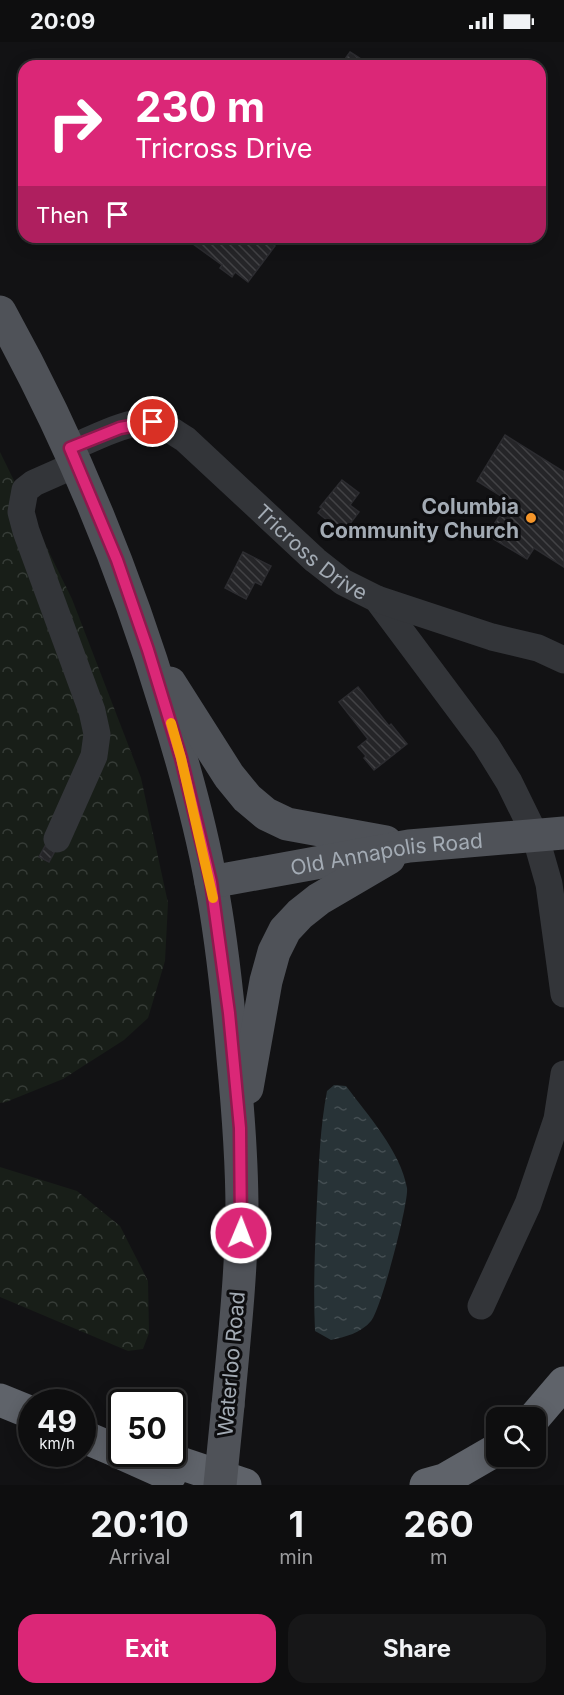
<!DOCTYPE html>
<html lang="en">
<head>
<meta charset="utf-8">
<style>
  :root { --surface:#0e0e0f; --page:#171718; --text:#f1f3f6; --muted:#9b9c9e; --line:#2e2e2f; --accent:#db2777 }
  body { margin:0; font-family:Inter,sans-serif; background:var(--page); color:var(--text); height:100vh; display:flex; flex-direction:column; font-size:22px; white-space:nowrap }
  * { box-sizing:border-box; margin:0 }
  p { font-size:20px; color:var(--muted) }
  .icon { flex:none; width:33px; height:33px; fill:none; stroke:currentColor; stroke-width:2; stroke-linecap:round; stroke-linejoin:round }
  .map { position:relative; height:1443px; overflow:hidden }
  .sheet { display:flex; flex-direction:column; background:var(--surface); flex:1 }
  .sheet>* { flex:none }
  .hud { position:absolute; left:18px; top:18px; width:528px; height:183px; border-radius:18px; box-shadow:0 3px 15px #0003,0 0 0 2px var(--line); background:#db2777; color:#fff; overflow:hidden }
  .buttons { position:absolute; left:486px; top:1365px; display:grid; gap:12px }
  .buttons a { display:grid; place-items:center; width:60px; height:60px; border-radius:12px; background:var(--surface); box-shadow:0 3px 15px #0003,0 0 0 2px var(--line); font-size:30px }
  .speed { position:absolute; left:18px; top:1347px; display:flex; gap:12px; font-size:30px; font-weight:700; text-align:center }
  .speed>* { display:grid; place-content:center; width:78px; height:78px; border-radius:50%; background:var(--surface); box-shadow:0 3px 15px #0003,0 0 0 2px var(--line); line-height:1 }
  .speed small { font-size:15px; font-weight:400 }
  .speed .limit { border:3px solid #111; border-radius:9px; background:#fff; color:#111 }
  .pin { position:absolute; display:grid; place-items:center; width:51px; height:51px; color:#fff; margin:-26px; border:3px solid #fff; border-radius:50%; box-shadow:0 2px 6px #0007 }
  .me { position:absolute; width:66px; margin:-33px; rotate:1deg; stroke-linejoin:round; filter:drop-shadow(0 0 4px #0008) }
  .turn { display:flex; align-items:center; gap:21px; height:126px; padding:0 18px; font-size:27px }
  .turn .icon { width:78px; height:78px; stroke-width:2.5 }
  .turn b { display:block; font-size:42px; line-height:51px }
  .then { display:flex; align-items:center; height:57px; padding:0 18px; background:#0003; gap:12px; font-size:22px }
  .eta { display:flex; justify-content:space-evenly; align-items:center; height:102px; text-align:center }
  .eta b { font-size:36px; font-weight:700; line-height:42px }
  .button { display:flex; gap:12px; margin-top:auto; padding:12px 18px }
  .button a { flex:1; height:69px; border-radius:18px; background:var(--accent); color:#fff; font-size:24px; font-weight:700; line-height:69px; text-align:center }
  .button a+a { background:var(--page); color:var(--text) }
  .status { display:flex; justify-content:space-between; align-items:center; height:42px; padding:0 30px; background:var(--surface); direction:ltr }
  .status svg { height:16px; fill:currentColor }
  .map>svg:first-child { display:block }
  .forest { fill:url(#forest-crowns) }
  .water { fill:url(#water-ripples) }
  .building { fill:url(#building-back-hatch); stroke:#2c2c30; stroke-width:1.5 }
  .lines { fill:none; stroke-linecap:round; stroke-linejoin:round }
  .minor { stroke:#333539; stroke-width:27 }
  .major { stroke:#4f5258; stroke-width:33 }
  .highway { stroke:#5f636a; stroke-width:33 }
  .major-bridge { stroke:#4f5258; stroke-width:33 }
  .route-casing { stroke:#8e194d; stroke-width:15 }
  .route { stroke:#db2777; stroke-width:10 }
  .slow { stroke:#f59e0b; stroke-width:10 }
  .poi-dot { fill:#f59529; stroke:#0d0d0f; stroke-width:2 }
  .labels { text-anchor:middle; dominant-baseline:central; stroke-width:6; stroke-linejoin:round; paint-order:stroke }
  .poi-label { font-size:21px; font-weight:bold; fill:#a3abb4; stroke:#0d0d0f; text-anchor:end }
  .street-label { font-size:21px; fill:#a3abb4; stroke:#0d0d0f }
</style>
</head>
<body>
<div class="status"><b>20:09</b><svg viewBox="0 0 49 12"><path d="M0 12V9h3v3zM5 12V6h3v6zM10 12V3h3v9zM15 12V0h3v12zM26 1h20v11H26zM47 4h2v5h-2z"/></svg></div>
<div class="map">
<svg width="564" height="1443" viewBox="0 0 564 1443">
  <defs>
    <pattern id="forest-crowns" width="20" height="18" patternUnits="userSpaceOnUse" patternTransform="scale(1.5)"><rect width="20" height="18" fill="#181e18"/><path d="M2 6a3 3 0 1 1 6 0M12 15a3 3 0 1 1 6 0" fill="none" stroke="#363c37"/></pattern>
    <pattern id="water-ripples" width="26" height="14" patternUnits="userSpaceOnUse" patternTransform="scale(1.5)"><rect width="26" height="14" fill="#283337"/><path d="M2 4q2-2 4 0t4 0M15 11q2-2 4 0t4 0" fill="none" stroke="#444e52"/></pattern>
    <pattern id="building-back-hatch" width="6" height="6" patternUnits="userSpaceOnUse" patternTransform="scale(1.5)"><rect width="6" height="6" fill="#252528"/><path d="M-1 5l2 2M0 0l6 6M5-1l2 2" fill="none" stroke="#424245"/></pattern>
  </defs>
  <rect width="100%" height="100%" fill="#121214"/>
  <!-- forest -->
  <g class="forest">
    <path d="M0,410L72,557L141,736L168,861L165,919L148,976L124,998L63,1037L6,1060L0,1061Z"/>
    <path d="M0,1125L77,1149L120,1184L148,1239L149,1291L143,1307L128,1309L0,1255Z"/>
  </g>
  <!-- water -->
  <path class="water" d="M334,1043L346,1044C367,1072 401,1110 407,1146C409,1160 381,1268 371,1279C361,1291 345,1295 331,1298L315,1289C313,1246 315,1203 317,1159C319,1122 320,1085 327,1049Z"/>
  <!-- building -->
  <g class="building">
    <path d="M350,10L372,24H340Z"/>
    <path d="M192,195H263L275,204L248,240L235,230L232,235L220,226L222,223L189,199Z"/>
    <path d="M505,393L564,430V525L534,506L527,517L487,493L509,459L477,439Z"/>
    <path d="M342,438L359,451L350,463L359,470L343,491L318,471L322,466L320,465Z"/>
    <path d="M243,510L271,524L261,543L255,540L246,557L225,546Z"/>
    <path d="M358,645L389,684L391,682L407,702L374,728L364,716L366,714L358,705L368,697L339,660Z"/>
    <path d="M45,804L55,809L49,820L39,815Z"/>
  </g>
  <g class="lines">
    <!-- minor -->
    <g class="minor">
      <path id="s1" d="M70,406C94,397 124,379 151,380C162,381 175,391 185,397L315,518L343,540L377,557L486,703L509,740L535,793L549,842L564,952"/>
      <path d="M377,557L492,595L538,606L564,618"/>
      <path d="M57,797L94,714L97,692L92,669L26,489L21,470L25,448L34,441L77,422"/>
      <path d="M481,1264L528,1162L557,1077L564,1032"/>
    </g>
    <!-- major -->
    <g class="major">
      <path d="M0,270C71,398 125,529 167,669C184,724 201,784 211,841C222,898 228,958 233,1016C238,1067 242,1118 242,1170C241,1234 234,1299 228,1363"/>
      <path d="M170,641L229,734L247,756L266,772L287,782L386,800"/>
      <path id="s2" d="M211,840L409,804L564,791"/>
      <path d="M247,1046L266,939L274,910L285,888L300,872L319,857L389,816"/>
    </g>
    <!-- highway -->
    <g class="highway">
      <path d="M0,1358L32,1371"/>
      <path d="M534,1376L564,1341"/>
      <path d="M82,1394L122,1411"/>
      <path d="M123,1412L170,1433"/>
      <path d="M153,1412L245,1443"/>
      <path d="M426,1443L444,1438L496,1408"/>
    </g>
    <!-- major-bridge -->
    <path class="major-bridge" d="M220,1443L228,1363"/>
  </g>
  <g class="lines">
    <defs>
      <path id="route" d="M153,380L120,386L70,406L117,518L148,608L181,716L211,840L229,971L240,1086L241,1191"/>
    </defs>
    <!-- route casing -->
    <use href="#route" class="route-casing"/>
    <!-- route -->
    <use href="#route" class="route"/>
    <!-- slow -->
    <path class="slow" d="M171,681L181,716L213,856"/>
  </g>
  <!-- markers -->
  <circle class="poi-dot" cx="531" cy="476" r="6"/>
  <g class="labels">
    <!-- poi labels -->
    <g class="poi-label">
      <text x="519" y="464">Columbia<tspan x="519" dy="24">Community Church</tspan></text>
    </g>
    <!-- street labels -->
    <g class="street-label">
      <text stroke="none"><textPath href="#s1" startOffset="294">Tricross Drive</textPath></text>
      <text stroke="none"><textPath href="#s2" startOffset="178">Old Annapolis Road</textPath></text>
      <text transform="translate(231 1322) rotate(-85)">Waterloo Road</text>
    </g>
  </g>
</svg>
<div class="buttons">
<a><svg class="icon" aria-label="search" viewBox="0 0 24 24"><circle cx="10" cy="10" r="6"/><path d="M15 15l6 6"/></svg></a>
</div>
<div class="speed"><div>49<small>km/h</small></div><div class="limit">50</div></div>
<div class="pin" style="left:153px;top:380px;background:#d93025"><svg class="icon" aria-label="arrive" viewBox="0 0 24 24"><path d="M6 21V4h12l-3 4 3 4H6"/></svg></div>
<svg class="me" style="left:241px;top:1191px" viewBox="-20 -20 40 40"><circle r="17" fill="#db2777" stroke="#fff" stroke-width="3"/><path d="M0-11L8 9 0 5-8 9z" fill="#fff"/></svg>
<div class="hud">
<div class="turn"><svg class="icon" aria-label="right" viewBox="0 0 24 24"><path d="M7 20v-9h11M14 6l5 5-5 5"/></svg><div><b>230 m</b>Tricross Drive</div></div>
<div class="then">Then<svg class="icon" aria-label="arrive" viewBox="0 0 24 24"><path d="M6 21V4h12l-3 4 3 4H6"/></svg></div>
</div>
</div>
<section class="sheet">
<div class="eta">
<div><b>20:10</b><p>Arrival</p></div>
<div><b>1</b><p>min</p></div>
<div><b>260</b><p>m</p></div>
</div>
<div class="button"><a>Exit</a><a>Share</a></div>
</section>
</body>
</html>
